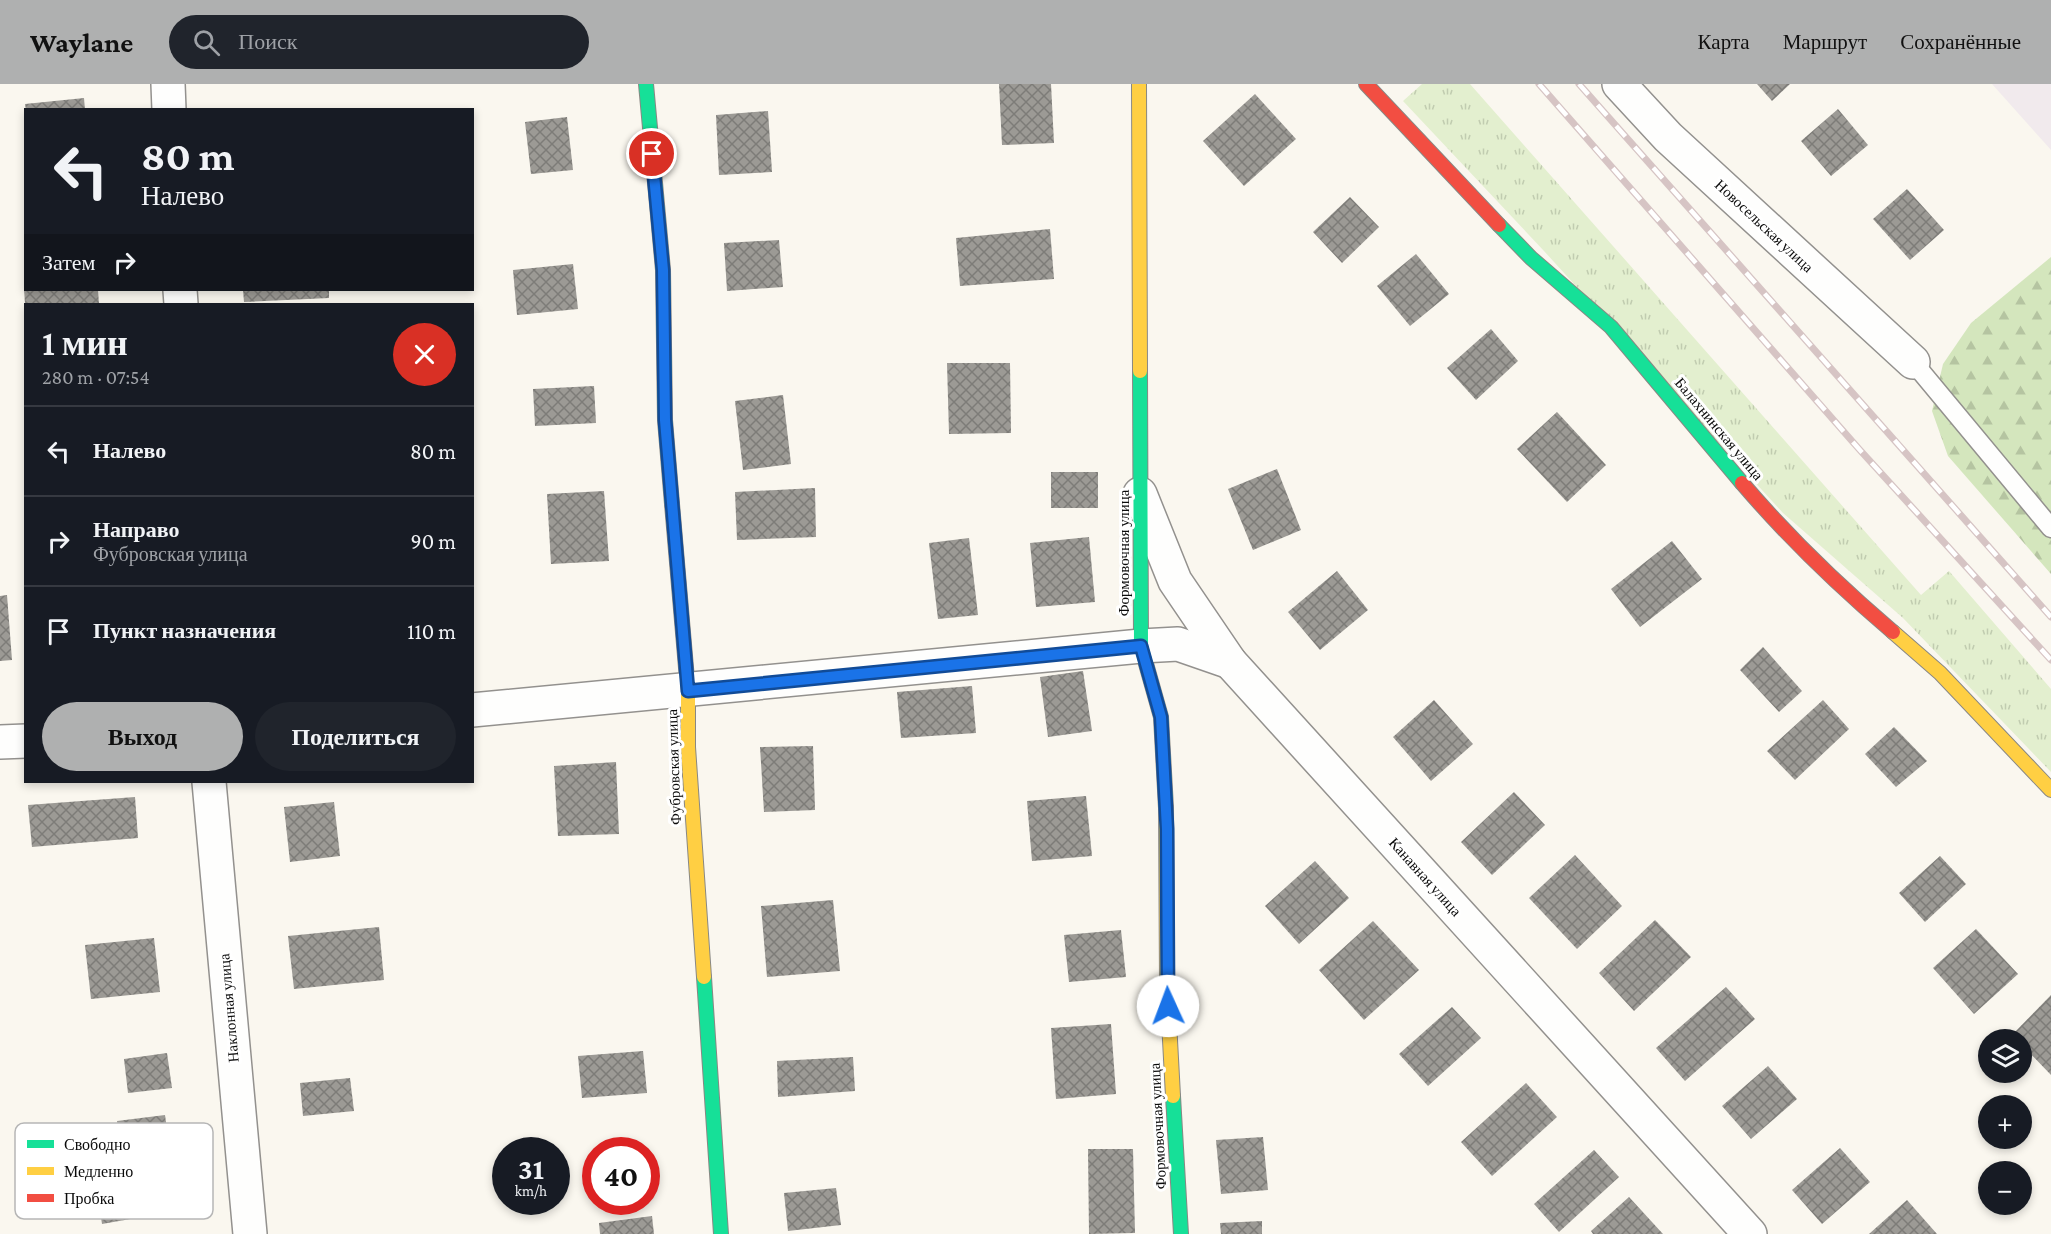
<!DOCTYPE html>
<html lang="ru">
<head>
<meta charset="utf-8">
<style>
  :root { --surface:#171b24; --page:#20242c; --text:#f1f3f6; --muted:#9ea1a6; --line:#363941; --accent:#afb0b0 }
  body { margin:0; font-family:"Crimson Pro",serif; background:var(--page); color:var(--text); height:100vh; display:flex; flex-direction:column; font-size:22px; white-space:nowrap }
  * { box-sizing:border-box; margin:0 }
  p { font-size:20px; color:var(--muted) }
  .icon { flex:none; width:33px; height:33px; fill:none; stroke:currentColor; stroke-width:2; stroke-linecap:round; stroke-linejoin:round }
  .map { position:relative; flex:1; overflow:hidden }
  .sheet { position:absolute; left:24px; top:219px; width:450px; height:480px; display:flex; flex-direction:column; background:var(--surface); border-radius:0px; box-shadow:0 3px 9px #0003 }
  .sheet>* { flex:none }
  .top-card { position:absolute; left:24px; top:24px; width:450px; height:183px; border-radius:0px; box-shadow:0 3px 9px #0003; background:#171b24; color:var(--text); overflow:hidden }
  .buttons { position:absolute; left:1978px; top:945px; display:grid; gap:12px }
  .buttons a { display:grid; place-items:center; width:54px; height:54px; border-radius:50%; background:var(--surface); box-shadow:0 3px 9px #0003; font-size:30px }
  .speed { position:absolute; left:492px; top:1053px; display:flex; gap:12px; font-size:30px; font-weight:700; text-align:center }
  .speed>* { display:grid; place-content:center; width:78px; height:78px; border-radius:50%; background:var(--surface); box-shadow:0 3px 9px #0003; line-height:1 }
  .speed small { font-size:15px; font-weight:400 }
  .speed .limit { border:9px solid #d22; background:#fff; color:#111 }
  .pin { position:absolute; display:grid; place-items:center; width:51px; height:51px; color:#fff; margin:-26px; border:3px solid #fff; border-radius:50%; box-shadow:0 2px 6px #0007 }
  .me { position:absolute; width:66px; margin:-33px; rotate:358deg; stroke-linejoin:round; filter:drop-shadow(0 0 4px #0008) }
  .turn { display:flex; align-items:center; gap:21px; height:126px; padding:0 18px; font-size:27px }
  .turn .icon { width:78px; height:78px; stroke-width:2.5 }
  .turn b { display:block; font-size:42px; line-height:51px }
  .then { display:flex; align-items:center; height:57px; padding:0 18px; background:#0003; gap:12px; font-size:22px }
  .round { display:grid; place-items:center; flex:none; width:63px; height:63px; border-radius:32px; background:var(--page) }
  .summary { display:flex; align-items:center; justify-content:space-between; height:102px; padding:0 18px }
  h1 { font-size:36px; font-weight:600; line-height:45px }
  .action { display:flex; gap:12px; margin-top:auto; padding:12px 18px }
  .action a { flex:1; height:69px; border-radius:36px; background:var(--accent); color:#111; font-size:24px; font-weight:600; line-height:69px; text-align:center }
  .action a+a { background:var(--page); color:var(--text) }
  ul { padding:0; list-style:none }
  li { display:flex; align-items:center; gap:18px; height:90px; padding:0 18px; border-top:2px solid var(--line) }
  li div { flex:1 }
  li b { display:block; font-size:22px }
  li em { font-style:normal }
  header { display:flex; align-items:center; gap:36px; box-sizing:border-box; height:84px; padding:0 30px; background:var(--accent); color:#111 }
  header strong { font-size:28px }
  nav { display:flex; gap:33px; margin-inline-start:auto; font-size:21px }
  .search { width:420px; height:54px; background:var(--page); display:flex; align-items:center; gap:15px; box-sizing:border-box; padding:0 21px; border-radius:33px; color:var(--muted); font-size:22px }
  .map>svg:first-child { display:block }
  .industrial { fill:#f1eaed }
  .grass { fill:url(#grass-tufts) }
  .forest { fill:url(#forest-firs) }
  .building { fill:url(#building-cross-hatch) }
  .lines { fill:none; stroke-linecap:round; stroke-linejoin:round }
  .lane-casing { stroke:#93918e; stroke-width:21 }
  .street-casing { stroke:#93918e; stroke-width:36 }
  .fast-casing { stroke:#898884; stroke-width:16 }
  .slow-casing { stroke:#898884; stroke-width:16 }
  .jam-casing { stroke:#898884; stroke-width:16 }
  .lane { stroke:#fefefd; stroke-width:18 }
  .street { stroke:#fefefd; stroke-width:33 }
  .fast { stroke:#16e098; stroke-width:14 }
  .slow { stroke:#ffcf43; stroke-width:14 }
  .jam { stroke:#f24e42; stroke-width:14 }
  .rail-casing { stroke:#d6c4c4; stroke-width:7 }
  .rail { stroke:#fff; stroke-width:4.5; stroke-dasharray:14; stroke-linecap:butt }
  .route-casing { stroke:#114b97; stroke-width:15 }
  .route { stroke:#1a73e8; stroke-width:10 }
  .labels { text-anchor:middle; dominant-baseline:central; stroke-width:6; stroke-linejoin:round; paint-order:stroke }
  .street-label { font-size:15px; fill:#0b0b0b; stroke:#fff }
  .key { fill:#fff; stroke:#b6b6b6; stroke-width:1.5 }
  .key-label { font-size:16px; fill:#0b0b0b }
</style>
</head>
<body>
<header>
<strong>Waylane</strong>
<div class="search"><svg class="icon" aria-label="search" viewBox="0 0 24 24"><circle cx="10" cy="10" r="6"/><path d="M15 15l6 6"/></svg>Поиск</div>
<nav><a>Карта</a><a>Маршрут</a><a>Сохранённые</a></nav>
</header>
<div class="map">
<svg width="2051" height="1150" viewBox="0 0 2051 1150">
  <defs>
    <pattern id="grass-tufts" width="24" height="20" patternUnits="userSpaceOnUse" patternTransform="scale(1.5)"><rect width="24" height="20" fill="#e3efcf"/><path d="M3 7l-1-3M5 7V3M7 7l1-3M15 17l-1-3M17 17v-4M19 17l1-3" fill="none" stroke="#c1ccb0"/></pattern>
    <pattern id="forest-firs" width="22" height="20" patternUnits="userSpaceOnUse" patternTransform="scale(1.5)"><rect width="22" height="20" fill="#d4e6bd"/><path d="M5 1l3.5 6h-7zM16 11l3.5 6h-7z" fill="#b5c4a1"/></pattern>
    <pattern id="building-cross-hatch" width="8" height="8" patternUnits="userSpaceOnUse" patternTransform="scale(1.5)"><rect width="8" height="8" fill="#9c9a95"/><path d="M0 0l8 8M0 8l8-8" fill="none" stroke="#7d7c78"/></pattern>
  </defs>
  <rect width="100%" height="100%" fill="#faf7ef"/>
  <!-- industrial -->
  <path class="industrial" d="M1992,0H2051V66Z"/>
  <!-- grass -->
  <path class="grass" d="M1422,0H1470L1921,511L1949,487L2051,605V688L1903,534L1783,429L1544,167L1403,17Z"/>
  <!-- forest -->
  <path class="forest" d="M2051,173V490L1948,372L1932,327L1943,280L1971,239Z"/>
  <!-- building -->
  <g class="building">
    <path d="M999,0H1051L1054,59L1002,61Z"/>
    <path d="M1757,0H1790L1772,17Z"/>
    <path d="M1255,10L1296,55L1244,102L1203,57Z"/>
    <path d="M84,14L85,26H26L25,20Z"/>
    <path d="M1838,25L1868,61L1831,92L1801,57Z"/>
    <path d="M768,27L772,88L719,91L716,31Z"/>
    <path d="M567,33L573,86L531,90L525,38Z"/>
    <path d="M1907,105L1944,146L1910,176L1873,135Z"/>
    <path d="M1350,113L1379,143L1342,179L1313,148Z"/>
    <path d="M1050,145L1054,195L960,202L956,154Z"/>
    <path d="M779,156L783,203L727,207L724,159Z"/>
    <path d="M1416,170L1449,210L1410,242L1377,202Z"/>
    <path d="M573,180L578,225L517,231L513,186Z"/>
    <path d="M24,206H98L99,220H25Z"/>
    <path d="M243,206H329V214L244,218Z"/>
    <path d="M1491,245L1518,277L1476,316L1447,284Z"/>
    <path d="M947,279H1010L1011,349L949,350Z"/>
    <path d="M594,302L596,339L535,342L533,305Z"/>
    <path d="M783,311L791,380L743,386L735,317Z"/>
    <path d="M1557,328L1606,381L1567,418L1517,365Z"/>
    <path d="M1277,385L1301,446L1253,466L1228,405Z"/>
    <rect x="1051" y="388" width="47" height="36"/>
    <path d="M815,404L816,453L737,456L735,408Z"/>
    <path d="M604,407L609,477L551,480L547,410Z"/>
    <path d="M1089,453L1095,518L1036,523L1030,459Z"/>
    <path d="M969,454L978,531L938,535L929,459Z"/>
    <path d="M1672,457L1702,495L1640,543L1611,505Z"/>
    <path d="M1337,487L1368,526L1320,566L1288,528Z"/>
    <path d="M7,511L12,576L0,577V512Z"/>
    <path d="M1763,563L1802,607L1779,628L1740,586Z"/>
    <path d="M1083,587L1092,647L1048,653L1040,593Z"/>
    <path d="M972,602L976,649L901,654L897,608Z"/>
    <path d="M1434,616L1473,660L1431,697L1393,653Z"/>
    <path d="M1823,616L1849,645L1795,696L1767,667Z"/>
    <path d="M1894,643L1927,677L1896,703L1865,670Z"/>
    <path d="M813,662L815,726L764,728L760,663Z"/>
    <path d="M616,678L619,750L558,752L554,682Z"/>
    <path d="M1514,708L1545,741L1492,791L1461,758Z"/>
    <path d="M1086,712L1092,772L1032,777L1027,717Z"/>
    <path d="M135,713L138,754L32,763L28,721Z"/>
    <path d="M334,718L340,772L290,778L284,723Z"/>
    <path d="M1575,771L1622,822L1577,865L1529,814Z"/>
    <path d="M1940,772L1966,800L1925,838L1899,809Z"/>
    <path d="M1315,777L1349,814L1299,860L1265,822Z"/>
    <path d="M833,816L840,887L767,893L761,822Z"/>
    <path d="M1655,836L1691,873L1634,927L1599,889Z"/>
    <path d="M1373,837L1419,886L1364,936L1319,886Z"/>
    <path d="M379,843L384,896L294,905L288,852Z"/>
    <path d="M1976,845L2018,890L1974,930L1933,884Z"/>
    <path d="M1121,846L1126,893L1069,898L1064,851Z"/>
    <path d="M154,854L160,908L91,915L85,861Z"/>
    <path d="M1726,903L1755,935L1685,997L1656,964Z"/>
    <path d="M2051,911V991L2022,961V956H2016L2012,951Z"/>
    <path d="M1452,923L1481,954L1428,1002L1399,970Z"/>
    <path d="M1111,940L1116,1010L1056,1015L1051,944Z"/>
    <path d="M643,967L647,1009L582,1014L578,972Z"/>
    <path d="M167,969L172,1004L128,1009L124,975Z"/>
    <path d="M853,973L855,1007L778,1013L777,977Z"/>
    <path d="M1768,982L1797,1015L1751,1055L1722,1022Z"/>
    <path d="M350,994L354,1027L303,1032L300,999Z"/>
    <path d="M1526,999L1557,1033L1492,1092L1461,1058Z"/>
    <path d="M165,1031L171,1073L123,1079L117,1037Z"/>
    <path d="M1263,1053L1268,1106L1221,1110L1216,1056Z"/>
    <path d="M1840,1064L1870,1098L1822,1140L1792,1106Z"/>
    <path d="M1088,1065H1133L1135,1149L1089,1150Z"/>
    <path d="M1594,1066L1619,1093L1559,1148L1534,1120Z"/>
    <path d="M170,1089L176,1127L102,1140L96,1101Z"/>
    <path d="M836,1104L841,1141L788,1147L784,1109Z"/>
    <path d="M1629,1113L1663,1150H1593L1591,1147Z"/>
    <path d="M1907,1116L1937,1150H1869Z"/>
    <path d="M652,1132L654,1150H600L599,1139Z"/>
    <path d="M1262,1137V1150H1221L1220,1139Z"/>
  </g>
  <g class="lines">
    <defs>
      <path id="lane" d="M1913,278L2051,444"/>
      <g id="street">
        <path d="M168,0L169,26"/>
        <path d="M1619,0L1668,53L1913,278"/>
        <path d="M180,206L181,220"/>
        <path d="M1140,410L1175,497L1230,578L1750,1150"/>
        <path d="M472,626L1141,562L1178,560L1230,578"/>
        <path d="M0,658L26,657"/>
        <path d="M209,698L250,1150"/>
      </g>
      <g id="fast">
        <path d="M646,0L663,186L665,336L672,420"/>
        <path d="M1499,141L1531,174L1611,243L1742,399"/>
        <path d="M1140,287L1141,562L1161,633L1166,724"/>
        <path d="M704,893L721,1150"/>
        <path d="M1173,1012L1181,1150"/>
      </g>
      <g id="slow">
        <path d="M1139,0L1140,287"/>
        <path d="M672,420L688,607V663L704,893"/>
        <path d="M1893,548L1940,589L2051,706"/>
        <path d="M1166,724L1167,900L1173,1012"/>
      </g>
      <g id="jam">
        <path d="M1366,0L1499,141"/>
        <path d="M1742,399C1788,453 1839,502 1893,548"/>
      </g>
    </defs>
    <!-- lane casing -->
    <use href="#lane" class="lane-casing"/>
    <!-- street casing -->
    <use href="#street" class="street-casing"/>
    <!-- fast casing -->
    <use href="#fast" class="fast-casing"/>
    <!-- slow casing -->
    <use href="#slow" class="slow-casing"/>
    <!-- jam casing -->
    <use href="#jam" class="jam-casing"/>
    <!-- lane -->
    <use href="#lane" class="lane"/>
    <!-- street -->
    <use href="#street" class="street"/>
    <!-- fast -->
    <use href="#fast" class="fast"/>
    <!-- slow -->
    <use href="#slow" class="slow"/>
    <!-- jam -->
    <use href="#jam" class="jam"/>
    <defs>
      <g id="rail">
        <path d="M1539,0L1859,365L2051,576"/>
        <path d="M1579,0L2051,533"/>
      </g>
    </defs>
    <!-- rail casing -->
    <use href="#rail" class="rail-casing"/>
    <!-- rail -->
    <use href="#rail" class="rail"/>
  </g>
  <g class="lines">
    <defs>
      <path id="route" d="M652,70L663,186L665,336L688,607L1141,562L1161,633L1167,745L1168,922"/>
    </defs>
    <!-- route casing -->
    <use href="#route" class="route-casing"/>
    <!-- route -->
    <use href="#route" class="route"/>
  </g>
  <g class="labels">
    <!-- street labels -->
    <g class="street-label">
      <text transform="translate(1764 142) rotate(43)">Новосельская улица</text>
      <text transform="translate(1719 345) rotate(50)">Балахнинская улица</text>
      <text transform="translate(1124 469) rotate(-90)">Формовочная улица</text>
      <text transform="translate(674 683) rotate(-92)">Фубровская улица</text>
      <text transform="translate(1425 793) rotate(48)">Канавная улица</text>
      <text transform="translate(229 924) rotate(-95)">Наклонная улица</text>
      <text transform="translate(1158 1042) rotate(-93)">Формовочная улица</text>
    </g>
  </g>
  <!-- legend -->
  <rect x="15" y="1039" width="198" height="96" rx="9" class="key"/>
  <rect x="27" y="1056" width="27" height="8" fill="#16e098"/>
  <rect x="27" y="1083" width="27" height="8" fill="#ffcf43"/>
  <rect x="27" y="1110" width="27" height="8" fill="#f24e42"/>
  <g class="key-label">
    <text x="64" y="1066">Свободно</text>
    <text x="64" y="1093">Медленно</text>
    <text x="64" y="1120">Пробка</text>
  </g>
</svg>
<div class="buttons">
<a><svg class="icon" aria-label="layers" viewBox="0 0 24 24"><path d="M12 4l9 5-9 5-9-5zM3 14l9 5 9-5"/></svg></a>
<a>+</a>
<a>−</a>
</div>
<div class="speed"><div>31<small>km/h</small></div><div class="limit">40</div></div>
<div class="pin" style="left:652px;top:70px;background:#d93025"><svg class="icon" aria-label="arrive" viewBox="0 0 24 24"><path d="M6 21V4h12l-3 4 3 4H6"/></svg></div>
<svg class="me" style="left:1168px;top:922px" viewBox="-20 -20 40 40"><circle r="19" fill="#fff"/><path d="M0-13L10 11 0 6-10 11z" fill="#1a73e8"/></svg>
<div class="top-card">
<div class="turn"><svg class="icon" aria-label="left" viewBox="0 0 24 24"><path d="M17 20v-9H6M10 6l-5 5 5 5"/></svg><div><b>80 m</b>Налево</div></div>
<div class="then">Затем<svg class="icon" aria-label="right" viewBox="0 0 24 24"><path d="M7 20v-9h11M14 6l5 5-5 5"/></svg></div>
</div>
<section class="sheet">
<div class="summary"><div><h1>1 мин</h1><p>280 m · 07:54</p></div><a class="round" style="background:#d93025;color:#fff"><svg class="icon" aria-label="close" viewBox="0 0 24 24"><path d="M6 6l12 12M18 6L6 18"/></svg></a></div>
<ul>
<li><svg class="icon" aria-label="left" viewBox="0 0 24 24"><path d="M17 20v-9H6M10 6l-5 5 5 5"/></svg><div><b>Налево</b></div><em>80 m</em></li>
<li><svg class="icon" aria-label="right" viewBox="0 0 24 24"><path d="M7 20v-9h11M14 6l5 5-5 5"/></svg><div><b>Направо</b><p>Фубровская улица</p></div><em>90 m</em></li>
<li><svg class="icon" aria-label="arrive" viewBox="0 0 24 24"><path d="M6 21V4h12l-3 4 3 4H6"/></svg><div><b>Пункт назначения</b></div><em>110 m</em></li>
</ul>
<div class="action"><a>Выход</a><a>Поделиться</a></div>
</section>
</div>
</body>
</html>
